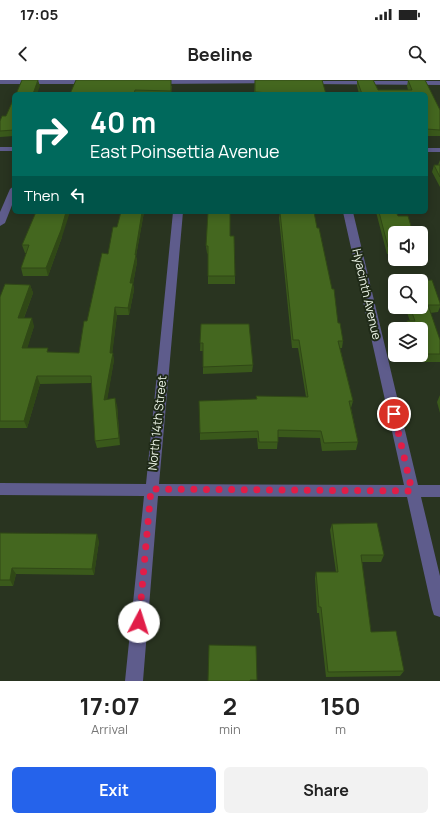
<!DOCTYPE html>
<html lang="en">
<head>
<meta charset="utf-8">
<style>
  :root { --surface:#fff; --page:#f2f2f2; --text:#222; --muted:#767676; --accent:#2563eb }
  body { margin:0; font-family:Manrope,sans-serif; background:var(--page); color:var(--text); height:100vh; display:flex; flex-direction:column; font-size:15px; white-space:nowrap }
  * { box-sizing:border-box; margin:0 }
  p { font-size:13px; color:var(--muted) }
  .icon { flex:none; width:22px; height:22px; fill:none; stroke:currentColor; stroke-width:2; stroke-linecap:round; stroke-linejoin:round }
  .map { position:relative; height:601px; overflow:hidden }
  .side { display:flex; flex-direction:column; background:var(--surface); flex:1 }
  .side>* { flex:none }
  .top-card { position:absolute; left:12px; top:12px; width:416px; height:122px; border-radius:6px; box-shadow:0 2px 10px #0003; background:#00695c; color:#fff; overflow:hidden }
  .controls { position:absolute; left:388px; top:146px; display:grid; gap:8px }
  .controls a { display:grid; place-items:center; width:40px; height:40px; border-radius:6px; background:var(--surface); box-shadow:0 2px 10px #0003; font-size:20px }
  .pin { position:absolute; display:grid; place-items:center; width:34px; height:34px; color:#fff; margin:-17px; border:2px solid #fff; border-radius:50%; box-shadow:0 1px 4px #0007 }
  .me { position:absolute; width:44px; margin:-22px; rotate:5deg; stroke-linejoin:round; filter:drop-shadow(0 0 3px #0008) }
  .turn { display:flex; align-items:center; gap:14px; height:84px; padding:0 12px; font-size:18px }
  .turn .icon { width:52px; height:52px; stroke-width:2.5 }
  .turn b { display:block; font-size:28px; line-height:34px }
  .then { display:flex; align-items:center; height:38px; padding:0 12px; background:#0003; gap:8px; font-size:15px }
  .eta { display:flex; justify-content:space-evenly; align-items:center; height:68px; text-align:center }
  .eta b { font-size:24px; font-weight:700; line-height:28px }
  .button { display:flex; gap:8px; margin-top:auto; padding:8px 12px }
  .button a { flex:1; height:46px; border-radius:6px; background:var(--accent); color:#fff; font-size:16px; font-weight:700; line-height:46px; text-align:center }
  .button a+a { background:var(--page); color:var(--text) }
  .status { display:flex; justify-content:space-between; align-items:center; height:28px; padding:0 20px; background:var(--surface); direction:ltr }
  .status svg { height:11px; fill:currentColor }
  header { display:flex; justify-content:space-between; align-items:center; height:52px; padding:0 12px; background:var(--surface); font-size:18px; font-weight:700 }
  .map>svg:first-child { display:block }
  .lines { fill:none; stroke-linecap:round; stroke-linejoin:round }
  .minor { fill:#5e5c8c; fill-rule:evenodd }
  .wall { fill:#3a591b }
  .shaded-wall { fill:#304816 }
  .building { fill:#44671f; stroke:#304816 }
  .route { stroke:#e11d48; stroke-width:7; stroke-dasharray:0 12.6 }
  .labels { text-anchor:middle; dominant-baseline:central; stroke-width:4; stroke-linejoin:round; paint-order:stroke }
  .street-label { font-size:12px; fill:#ecf4e7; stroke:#1f2a17 }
</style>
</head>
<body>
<div class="status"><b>17:05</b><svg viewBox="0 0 49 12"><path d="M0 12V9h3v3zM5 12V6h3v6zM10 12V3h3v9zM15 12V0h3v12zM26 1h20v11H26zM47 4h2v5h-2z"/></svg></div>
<header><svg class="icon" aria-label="back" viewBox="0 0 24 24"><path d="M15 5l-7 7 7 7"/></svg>Beeline<svg class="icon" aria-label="search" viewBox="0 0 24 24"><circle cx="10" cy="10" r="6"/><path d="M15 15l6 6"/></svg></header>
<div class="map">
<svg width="440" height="601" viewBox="0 0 440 601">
  <rect width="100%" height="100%" fill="#293420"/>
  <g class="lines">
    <!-- minor -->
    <g class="minor">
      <path d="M0,0H91L94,2L91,4H0Z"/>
      <path d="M271,0L274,2L273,3L155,4L152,2L155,0Z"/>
      <path d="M305,1H440V5L307,4L304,2Z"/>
      <rect x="0" y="67" width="14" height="4"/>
      <rect x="426" y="68" width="14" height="4"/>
      <path d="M14,106V120L5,143L0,146V132L10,109Z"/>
      <path d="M173,132H183L159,404L404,405L343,132H353L418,405H440V417H421L440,496V537L434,535L432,529L407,417L158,416L143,601H125L144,416L0,415V403L146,404Z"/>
    </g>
  </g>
  <!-- wall -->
  <g class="wall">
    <path d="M255,0L326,14H254Z"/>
    <path d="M357,0H373L378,10H408L407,6L408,0H425L440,30V56H426V14H359L357,6Z"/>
    <path d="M172,6L171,14H70Z"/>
    <path d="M14,18V56L0,57V41L6,36Z"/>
    <path d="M440,80V107L432,92L434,85H438Z"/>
    <path d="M121,132H144L136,176L137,182L133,204L134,210L129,235H117L112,273L114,280L107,319L117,325L120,365L97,368L95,361L92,303L40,304L27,348H0V217L30,205L33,213L24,238L34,246L27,268L50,272L79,273L87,241L108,174L117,147Z"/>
    <path d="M280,132L338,243L343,261L342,268H340L353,321L351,328L358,362L356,370L322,371L320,358L278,357L277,369H258L257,358L200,360V353L256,319V316L306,317L298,268H292L279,138Z"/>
    <path d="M376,132H396L395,153V174H387Z"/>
    <path d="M230,156L235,196V204H208V174L207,173L206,166Z"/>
    <path d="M62,157L48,196H23L21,188L27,173H25L22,165Z"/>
    <path d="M421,201L440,223V227L438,232L430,233L440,260V282H415L413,275H421V249H405V248L407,241H410L405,227H421Z"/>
    <path d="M201,244L253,285L252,292L203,294V271H200Z"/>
    <path d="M440,315V333L437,322Z"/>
    <path d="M332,444L384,475L381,482H362L371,552L404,591L400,596L326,597L319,533H317L315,498L316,492H336L330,450Z"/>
    <path d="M0,453L99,461L94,495L16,494L13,506H0Z"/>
  </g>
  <!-- shaded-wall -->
  <g class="shaded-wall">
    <path d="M38,0L40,6L37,14H33Z"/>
    <path d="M66,132H70L62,157L48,196L46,188Z"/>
    <path d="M142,132H144L136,176L137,182L133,204L134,210L129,235L128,228L130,203Z"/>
    <path d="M30,205L33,213L21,245L18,238Z"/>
    <path d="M115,227L117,235L112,276L113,273L114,280L106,327L104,320Z"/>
    <path d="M32,238L34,246L25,276L22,268Z"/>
    <path d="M37,296L40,304L27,348L24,341Z"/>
    <path d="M115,318L117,325L120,365L119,358Z"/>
    <path d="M97,454L99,461L94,495L92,489Z"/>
    <path d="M12,488L16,494L13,506L10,500Z"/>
  </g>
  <!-- building -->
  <g class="building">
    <path d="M22,0H38L33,14H16Z"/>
    <path d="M76,0H171V11L135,10L134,14H70Z"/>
    <path d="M255,0H322L326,14H271V13L255,12Z"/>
    <path d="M357,0H373L378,10H412L408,0H425L440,30V50L426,49V14H362Z"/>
    <path d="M14,18V50L0,51V41L2,36H6Z"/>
    <path d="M434,85H440V97Z"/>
    <path d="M36,132H66L61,150L46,188H21L29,165H22Z"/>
    <path d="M121,132H142L135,175H136L130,203H133L128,228L115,227L110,273H113L104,320L115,318L119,358L95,361L91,296H37L24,341H0V217L5,204L30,205L18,238H32L22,268H48L47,272L79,273L84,241H87L102,173L108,174L113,147H117Z"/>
    <path d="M208,132H230V156H234L235,196H208V166H206Z"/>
    <path d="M280,132H314L317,148H319L332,209H334L338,243H340L343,261H338L353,321H349L358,362L324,363L321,351L278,350V362H259L258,351L200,353L199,321L257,319L256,316L308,317L299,260H293Z"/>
    <path d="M379,132H396L398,136H408L413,153H395V167H388Z"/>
    <path d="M432,200L440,223V225H428L440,260V274H421V249H410L407,241H415L410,227H421V201H402Z"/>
    <path d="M201,244H249L253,285L203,287V263H200Z"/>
    <path d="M377,443L384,475H361L371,552L396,551L404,591L328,592L321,527H319L316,492H338L332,444Z"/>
    <path d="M0,453L97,454L92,489L12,488L10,500H0Z"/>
    <path d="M209,565L256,566L257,600H250V601H208Z"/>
  </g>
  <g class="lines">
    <!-- route -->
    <path class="route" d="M139,542L151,409L412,411L394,334"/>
  </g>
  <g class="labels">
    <!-- street labels -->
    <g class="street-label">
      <text transform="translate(367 214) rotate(77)">Hyacinth Avenue</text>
      <text transform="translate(157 343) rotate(-84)">North 14th Street</text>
    </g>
  </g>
</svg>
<div class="controls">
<a><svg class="icon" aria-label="sound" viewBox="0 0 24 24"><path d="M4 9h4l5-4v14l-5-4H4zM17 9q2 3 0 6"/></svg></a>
<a><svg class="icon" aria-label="search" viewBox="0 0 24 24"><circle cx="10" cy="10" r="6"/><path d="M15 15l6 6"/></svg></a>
<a><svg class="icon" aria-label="layers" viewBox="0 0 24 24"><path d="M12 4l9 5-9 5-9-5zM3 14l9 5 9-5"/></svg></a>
</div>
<div class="pin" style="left:394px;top:334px;background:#d93025"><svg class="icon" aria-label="arrive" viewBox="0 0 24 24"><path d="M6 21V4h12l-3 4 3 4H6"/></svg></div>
<svg class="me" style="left:139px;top:542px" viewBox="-20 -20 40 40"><circle r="19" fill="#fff"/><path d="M0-13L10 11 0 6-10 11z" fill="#e11d48"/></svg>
<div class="top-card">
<div class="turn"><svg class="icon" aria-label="right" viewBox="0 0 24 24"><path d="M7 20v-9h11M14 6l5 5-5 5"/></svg><div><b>40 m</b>East Poinsettia Avenue</div></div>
<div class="then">Then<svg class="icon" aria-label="left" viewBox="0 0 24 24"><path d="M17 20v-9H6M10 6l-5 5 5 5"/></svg></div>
</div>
</div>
<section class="side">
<div class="eta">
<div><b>17:07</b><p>Arrival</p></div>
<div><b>2</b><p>min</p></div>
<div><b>150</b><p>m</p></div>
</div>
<div class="button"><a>Exit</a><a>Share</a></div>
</section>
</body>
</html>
